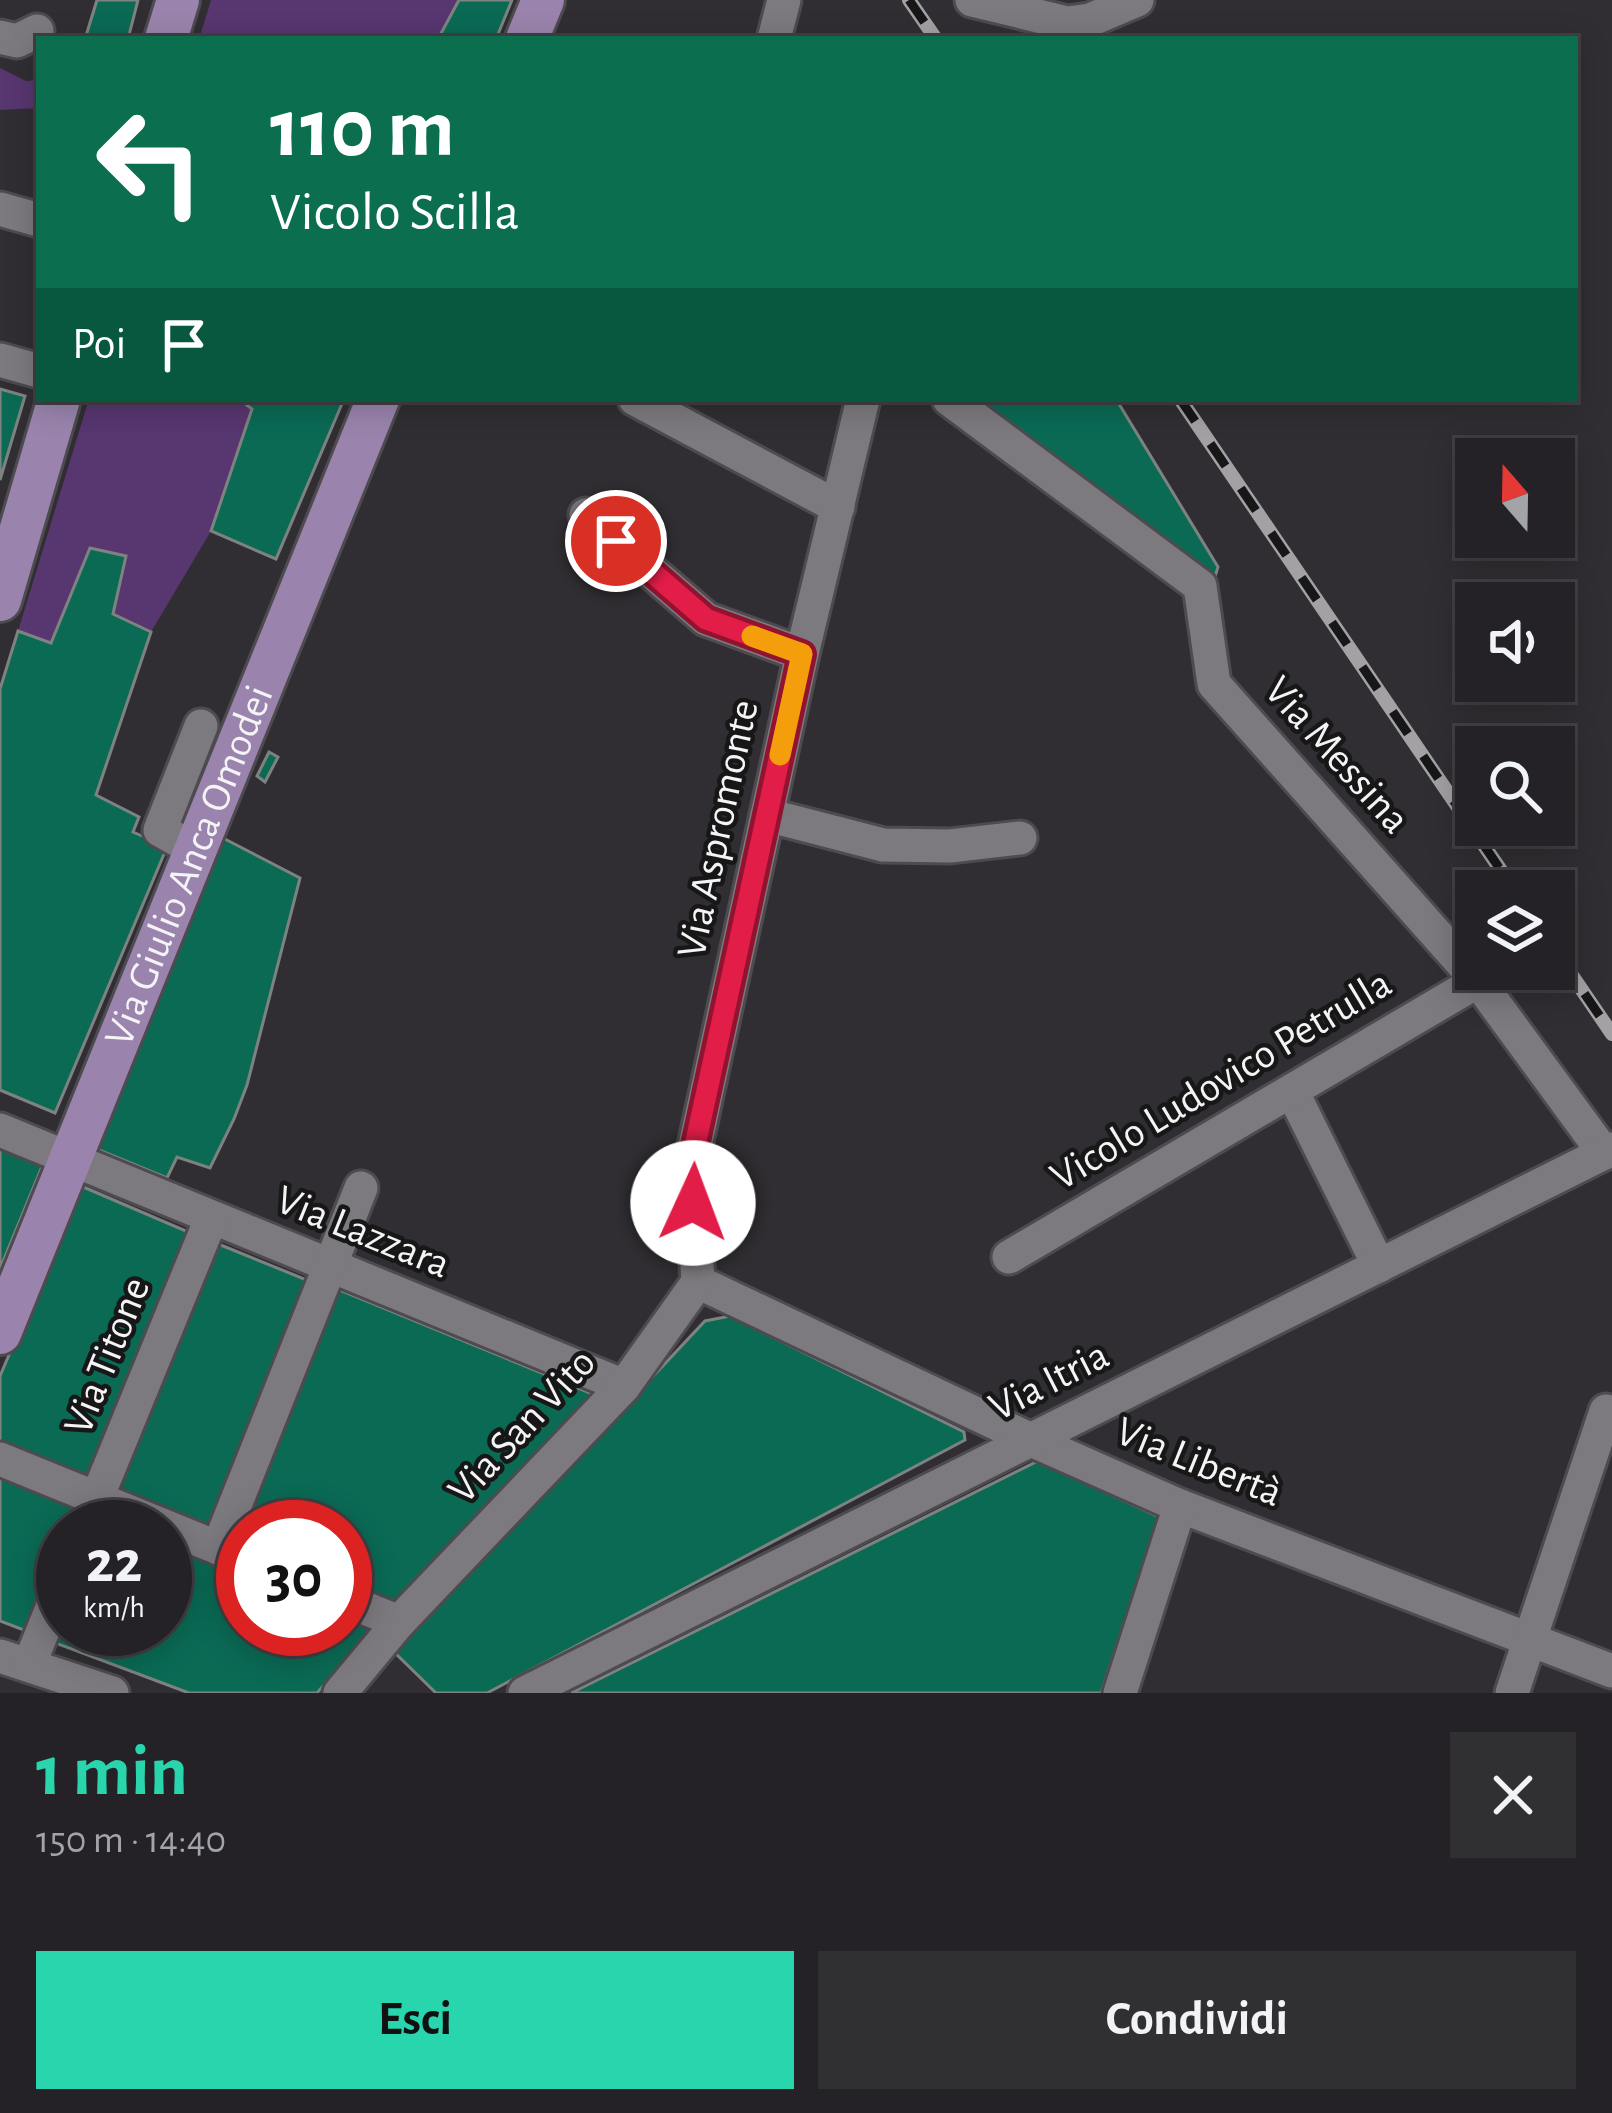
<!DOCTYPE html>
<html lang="it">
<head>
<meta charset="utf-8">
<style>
  :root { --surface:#242226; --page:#302f32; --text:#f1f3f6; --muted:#a3a4a7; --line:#413f43; --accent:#29d5ad }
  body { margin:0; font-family:"Alegreya Sans",sans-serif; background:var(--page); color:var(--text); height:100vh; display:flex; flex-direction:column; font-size:45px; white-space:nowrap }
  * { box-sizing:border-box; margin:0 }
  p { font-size:39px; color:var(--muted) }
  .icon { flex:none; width:66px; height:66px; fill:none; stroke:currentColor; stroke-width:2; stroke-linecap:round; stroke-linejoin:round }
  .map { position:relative; height:1693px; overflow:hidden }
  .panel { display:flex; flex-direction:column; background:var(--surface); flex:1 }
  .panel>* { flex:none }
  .guide { position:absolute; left:36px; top:36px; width:1542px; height:366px; border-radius:0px; box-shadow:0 6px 30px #0003,0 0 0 3px var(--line); background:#0b6e4f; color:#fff; overflow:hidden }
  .needle { width:78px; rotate:340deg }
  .fabs { position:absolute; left:1455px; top:438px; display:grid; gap:24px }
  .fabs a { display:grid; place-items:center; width:120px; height:120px; border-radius:0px; background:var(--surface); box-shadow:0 6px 30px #0003,0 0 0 3px var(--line); font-size:60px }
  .speed { position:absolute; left:36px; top:1500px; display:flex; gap:24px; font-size:60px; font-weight:700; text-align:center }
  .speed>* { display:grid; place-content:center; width:156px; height:156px; border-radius:50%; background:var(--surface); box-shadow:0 6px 30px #0003,0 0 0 3px var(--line); line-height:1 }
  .speed small { font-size:30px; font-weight:400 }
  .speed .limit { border:18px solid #d22; background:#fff; color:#111 }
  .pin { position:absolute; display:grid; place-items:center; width:102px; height:102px; color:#fff; margin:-51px; border:6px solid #fff; border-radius:50%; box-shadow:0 3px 12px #0007 }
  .me { position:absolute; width:132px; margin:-66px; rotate:2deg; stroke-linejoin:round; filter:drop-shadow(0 0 9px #0008) }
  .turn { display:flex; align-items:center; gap:42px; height:252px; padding:0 36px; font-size:54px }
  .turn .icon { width:156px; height:156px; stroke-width:2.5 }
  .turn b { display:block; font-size:84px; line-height:102px }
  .then { display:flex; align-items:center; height:114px; padding:0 36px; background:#0003; gap:24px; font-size:45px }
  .round { display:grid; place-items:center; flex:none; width:126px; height:126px; border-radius:0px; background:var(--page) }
  .headline { display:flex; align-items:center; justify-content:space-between; height:204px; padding:0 36px }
  h1 { font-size:72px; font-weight:700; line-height:90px; color:var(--accent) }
  .primary-button { display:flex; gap:24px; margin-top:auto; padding:24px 36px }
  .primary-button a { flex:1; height:138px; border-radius:0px; background:var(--accent); color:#111; font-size:48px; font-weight:700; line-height:138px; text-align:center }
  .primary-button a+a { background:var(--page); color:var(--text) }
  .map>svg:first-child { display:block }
  .green { fill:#583670 }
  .building { fill:#0a6a54; stroke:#7e8381; stroke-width:3 }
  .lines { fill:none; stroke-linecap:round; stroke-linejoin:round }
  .minor-casing { stroke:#4d4b4f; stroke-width:39 }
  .major-casing { stroke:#4d4b4f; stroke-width:48 }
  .minor { stroke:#7c7a7e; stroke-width:33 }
  .major { stroke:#9a84ad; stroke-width:42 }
  .rail-casing { stroke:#a3a1a4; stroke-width:14 }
  .rail { stroke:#171718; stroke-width:9; stroke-dasharray:27; stroke-linecap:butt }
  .route-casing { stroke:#92132f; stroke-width:30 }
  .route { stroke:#e11d48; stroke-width:21 }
  .slow { stroke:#f59e0b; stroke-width:21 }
  .labels { text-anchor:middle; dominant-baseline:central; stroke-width:9; stroke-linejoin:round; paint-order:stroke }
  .street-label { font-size:42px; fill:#f4f3f5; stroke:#171718 }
</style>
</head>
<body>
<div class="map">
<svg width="1612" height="1693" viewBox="0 0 1612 1693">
  <rect width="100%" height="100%" fill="#302e32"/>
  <!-- green -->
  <g class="green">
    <path d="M211,0H459L438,39H199Z"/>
    <path d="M0,68L26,81L39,80V108L0,110Z"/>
    <path d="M89,399H239L252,409L211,531L151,632L113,614L125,556L91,548L51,643L18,631Z"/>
  </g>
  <!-- building -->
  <g class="building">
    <path d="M97,0H138L128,39H85Z"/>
    <path d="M459,0H512L496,39H438Z"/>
    <path d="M0,389L25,396L0,480Z"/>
    <path d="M344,399L276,559L211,531L252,409L239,399Z"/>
    <path d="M978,399H1116L1218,567L1214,580Z"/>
    <path d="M90,548L126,556L113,614L151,632L96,795L139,817L133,832L167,847L55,1113L0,1090V689L18,631L51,643Z"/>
    <path d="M269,752L278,757L265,782L257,776Z"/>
    <path d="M221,837L300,878L247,1085L234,1119L210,1168L177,1157L167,1178L89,1146Z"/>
    <path d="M0,1147L43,1164L0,1269Z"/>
    <path d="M81,1186L193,1234L87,1483L0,1446V1376Z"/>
    <path d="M211,1241L314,1283L212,1533L109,1491Z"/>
    <path d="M335,1288L600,1397L397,1609L345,1588V1527H243V1546L234,1543Z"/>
    <path d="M730,1316L964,1432L965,1440L487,1693H436L394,1652L705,1321Z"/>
    <path d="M1038,1461L1159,1517L1101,1693H571Z"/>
    <path d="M0,1475L78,1506L70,1527H63V1546L29,1632L0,1621Z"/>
    <path d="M165,1541L243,1571V1629H345V1612L377,1624L317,1693H189L50,1641L63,1610V1629H165Z"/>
  </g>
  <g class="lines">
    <defs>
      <g id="minor">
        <path d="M972,0L1067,23L1090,20L1137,0"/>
        <path d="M0,37L17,41L37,31"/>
        <path d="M774,39L784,0"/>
        <path d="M0,209L39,220"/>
        <path d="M0,360L39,371"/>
        <path d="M635,399L838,507"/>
        <path d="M949,399L1200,586L1214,684L1478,981L1604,1153"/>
        <path d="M586,515L706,619L802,654"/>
        <path d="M767,815L883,845L950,846L1020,838"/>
        <path d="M194,849L160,830L201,726"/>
        <path d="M1292,1091L1379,1266"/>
        <path d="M0,1130L624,1386"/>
        <path d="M1009,1257L1478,981"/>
        <path d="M698,1282L1031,1440L1180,1506L1612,1671"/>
        <path d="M698,1282L691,1164L802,654L863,399"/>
        <path d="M0,1459L243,1558"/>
        <path d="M85,1527L211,1219"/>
        <path d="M218,1548L361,1188"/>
        <path d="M345,1600L399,1622"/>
        <path d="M0,1656L112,1693"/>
        <path d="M29,1665L63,1581"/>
        <path d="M340,1693L399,1622L624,1386L698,1282"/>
        <path d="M525,1693L1612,1149"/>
        <path d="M1120,1693L1180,1506"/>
        <path d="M1512,1693L1606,1411"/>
      </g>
      <g id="major">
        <path d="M166,39L178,0"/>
        <path d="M527,39L543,0"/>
        <path d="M0,600L59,399"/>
        <path id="s1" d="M0,1333L378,399"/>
      </g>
    </defs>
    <!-- minor casing -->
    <use href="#minor" class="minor-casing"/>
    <!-- major casing -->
    <use href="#major" class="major-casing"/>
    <!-- minor -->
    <use href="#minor" class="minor"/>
    <!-- major -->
    <use href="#major" class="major"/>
    <defs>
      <g id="rail">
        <path d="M909,0L936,39"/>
        <path d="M1180,399L1515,891"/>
        <path d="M1554,949L1612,1034"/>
      </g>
    </defs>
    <!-- rail casing -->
    <use href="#rail" class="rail-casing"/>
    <!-- rail -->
    <use href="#rail" class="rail"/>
  </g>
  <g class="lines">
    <defs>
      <path id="route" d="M616,541L706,619L802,654L691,1164L693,1203"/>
    </defs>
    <!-- route casing -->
    <use href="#route" class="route-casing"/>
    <!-- route -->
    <use href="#route" class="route"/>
    <!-- slow -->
    <path class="slow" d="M752,636L802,654L780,755"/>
  </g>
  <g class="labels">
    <!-- street labels -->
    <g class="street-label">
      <text transform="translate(1337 755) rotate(48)">Via Messina</text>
      <text transform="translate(718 829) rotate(-78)">Via Aspromonte</text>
      <text stroke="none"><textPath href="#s1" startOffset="504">Via Giulio Anca Omodei</textPath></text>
      <text transform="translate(1221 1080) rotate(-31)">Vicolo Ludovico Petrulla</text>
      <text transform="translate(363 1232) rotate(22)">Via Lazzara</text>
      <text transform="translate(107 1356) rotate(-68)">Via Titone</text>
      <text transform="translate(1049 1381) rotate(-27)">Via Itria</text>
      <text transform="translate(522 1426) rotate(-47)">Via San Vito</text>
      <text transform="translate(1199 1462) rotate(22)">Via Libertà</text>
    </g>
  </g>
</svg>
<div class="fabs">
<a><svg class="needle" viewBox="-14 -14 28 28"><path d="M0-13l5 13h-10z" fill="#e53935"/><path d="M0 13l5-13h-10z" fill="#a3a4a7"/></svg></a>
<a><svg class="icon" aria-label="sound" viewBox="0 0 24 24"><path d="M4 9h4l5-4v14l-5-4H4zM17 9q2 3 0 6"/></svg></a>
<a><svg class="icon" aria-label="search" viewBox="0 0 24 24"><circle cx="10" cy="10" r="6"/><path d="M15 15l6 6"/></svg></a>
<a><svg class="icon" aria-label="layers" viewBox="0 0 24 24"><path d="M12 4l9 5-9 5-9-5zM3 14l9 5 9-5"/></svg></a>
</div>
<div class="speed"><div>22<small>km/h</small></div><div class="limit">30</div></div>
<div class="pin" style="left:616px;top:541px;background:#d93025"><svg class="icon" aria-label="arrive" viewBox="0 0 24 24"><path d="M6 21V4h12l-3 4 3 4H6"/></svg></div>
<svg class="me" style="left:693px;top:1203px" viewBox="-20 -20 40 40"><circle r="19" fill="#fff"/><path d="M0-13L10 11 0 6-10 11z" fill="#e11d48"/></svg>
<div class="guide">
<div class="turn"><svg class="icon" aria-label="left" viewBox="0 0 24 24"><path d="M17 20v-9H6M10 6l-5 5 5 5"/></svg><div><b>110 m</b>Vicolo Scilla</div></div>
<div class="then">Poi<svg class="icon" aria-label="arrive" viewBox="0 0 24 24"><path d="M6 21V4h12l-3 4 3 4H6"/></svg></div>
</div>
</div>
<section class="panel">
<div class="headline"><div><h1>1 min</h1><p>150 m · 14:40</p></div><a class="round"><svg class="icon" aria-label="close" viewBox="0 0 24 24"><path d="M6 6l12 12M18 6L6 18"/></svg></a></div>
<div class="primary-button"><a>Esci</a><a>Condividi</a></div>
</section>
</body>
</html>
